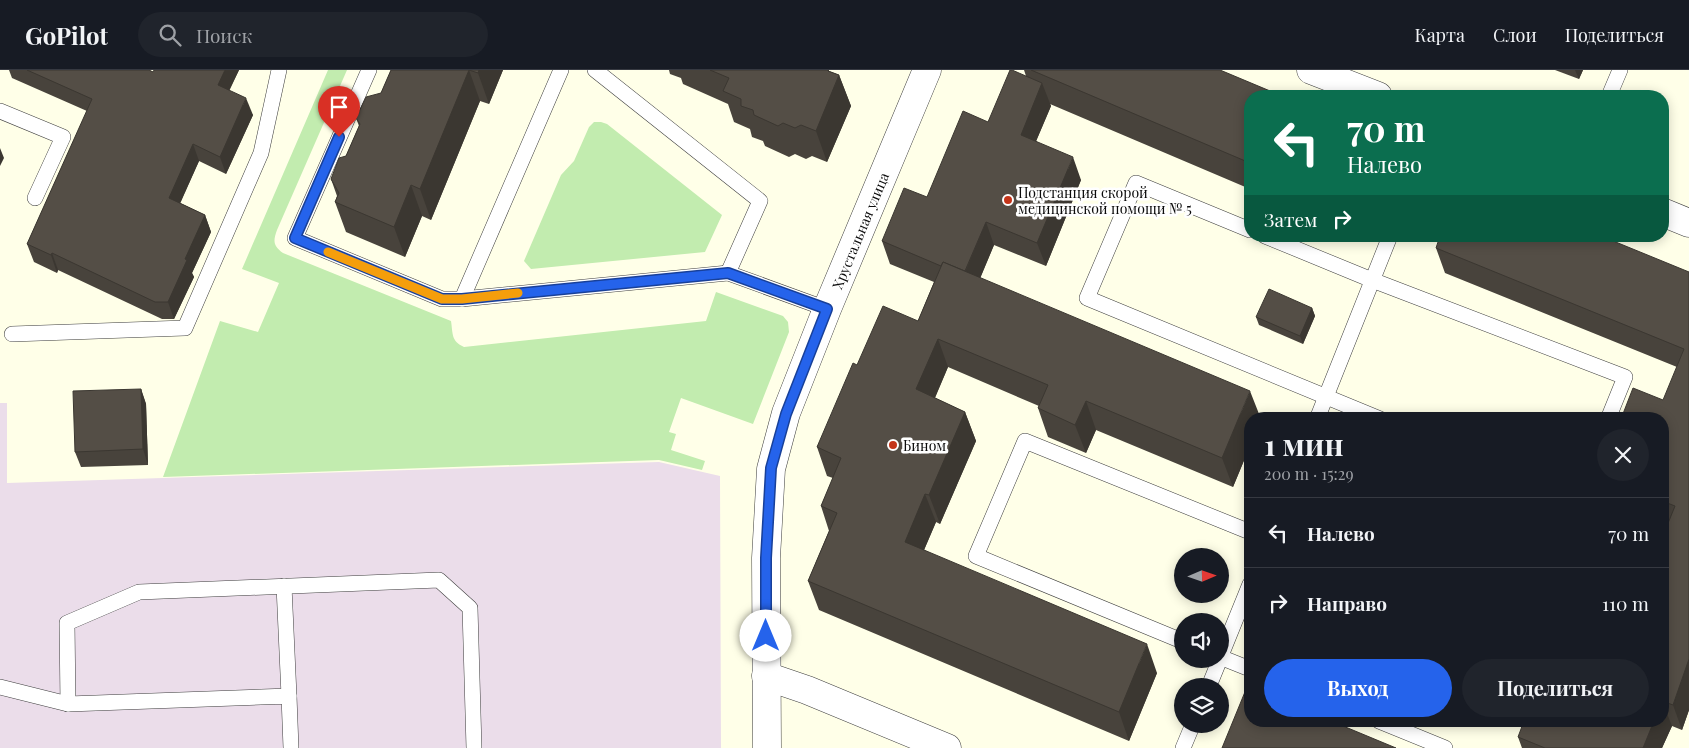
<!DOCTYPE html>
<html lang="ru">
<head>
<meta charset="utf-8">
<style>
  :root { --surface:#171b24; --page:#20242c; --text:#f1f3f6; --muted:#9ea1a6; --line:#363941; --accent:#2563eb }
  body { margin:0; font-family:"Playfair Display",serif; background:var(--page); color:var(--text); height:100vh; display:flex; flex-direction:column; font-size:19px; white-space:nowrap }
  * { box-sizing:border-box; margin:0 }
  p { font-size:16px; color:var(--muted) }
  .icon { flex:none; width:28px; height:28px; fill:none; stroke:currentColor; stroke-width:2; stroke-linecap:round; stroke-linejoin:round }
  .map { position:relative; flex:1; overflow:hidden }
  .panel { position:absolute; left:1244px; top:342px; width:425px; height:315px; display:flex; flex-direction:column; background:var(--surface); border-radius:20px; box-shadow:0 2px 12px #0003 }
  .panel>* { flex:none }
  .hud { position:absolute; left:1244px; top:20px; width:425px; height:152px; border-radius:20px; box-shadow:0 2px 12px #0003; background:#0b6e4f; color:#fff; overflow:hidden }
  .needle { width:32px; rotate:88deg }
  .controls { position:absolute; left:1174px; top:478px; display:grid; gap:10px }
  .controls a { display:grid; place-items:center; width:55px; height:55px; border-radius:50%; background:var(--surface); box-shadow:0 2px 12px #0003; font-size:25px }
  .pin { position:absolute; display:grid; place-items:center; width:42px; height:42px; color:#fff; margin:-51px -21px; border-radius:50% 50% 50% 0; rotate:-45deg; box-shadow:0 0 5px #0007 }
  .pin .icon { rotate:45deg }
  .me { position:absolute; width:55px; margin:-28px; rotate:0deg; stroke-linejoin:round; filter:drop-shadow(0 0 4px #0008) }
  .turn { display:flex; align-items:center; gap:18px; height:105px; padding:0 20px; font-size:22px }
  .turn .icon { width:65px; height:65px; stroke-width:2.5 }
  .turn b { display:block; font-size:35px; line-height:42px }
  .then { display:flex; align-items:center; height:48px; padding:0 20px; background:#0003; gap:10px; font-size:19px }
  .round { display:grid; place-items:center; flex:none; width:52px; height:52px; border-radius:26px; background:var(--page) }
  .headline { display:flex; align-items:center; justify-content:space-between; height:85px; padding:0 20px }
  h1 { font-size:30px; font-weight:700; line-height:38px }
  .button { display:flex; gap:10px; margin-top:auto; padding:10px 20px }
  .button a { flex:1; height:58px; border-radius:30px; background:var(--accent); color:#fff; font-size:20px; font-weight:700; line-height:58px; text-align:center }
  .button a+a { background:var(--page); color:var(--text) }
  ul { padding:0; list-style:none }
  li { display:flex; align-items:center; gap:15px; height:70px; padding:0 20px; border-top:1px solid var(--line) }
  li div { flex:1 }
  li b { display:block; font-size:19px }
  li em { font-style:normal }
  header { display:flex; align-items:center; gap:30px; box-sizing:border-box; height:70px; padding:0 25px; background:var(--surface); border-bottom:1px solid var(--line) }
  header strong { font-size:24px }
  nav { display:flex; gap:28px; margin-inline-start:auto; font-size:18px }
  .search { width:350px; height:45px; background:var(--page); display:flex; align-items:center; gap:12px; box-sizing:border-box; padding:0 18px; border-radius:28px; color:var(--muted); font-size:19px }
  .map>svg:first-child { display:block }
  .industrial { fill:#ebddea }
  .green { fill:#c2ecaf }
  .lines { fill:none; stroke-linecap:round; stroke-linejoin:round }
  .service-casing { stroke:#3e3e3e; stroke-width:16 }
  .minor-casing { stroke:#3e3e3e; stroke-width:29 }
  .service { stroke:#fff; stroke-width:15 }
  .minor { stroke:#fff; stroke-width:28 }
  .wall { fill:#48433c }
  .shaded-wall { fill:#3b3731 }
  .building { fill:#544e46; stroke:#3b3731 }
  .route-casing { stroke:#184099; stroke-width:12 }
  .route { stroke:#2563eb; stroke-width:9 }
  .slow { stroke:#f59e0b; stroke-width:9 }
  .poi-dot { fill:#c43419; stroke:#fff; stroke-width:2 }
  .labels { text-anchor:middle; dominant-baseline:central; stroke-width:5; stroke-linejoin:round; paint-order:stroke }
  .poi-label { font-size:14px; fill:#0b0b0b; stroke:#fff; text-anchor:start }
  .street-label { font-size:14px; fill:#0b0b0b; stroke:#fff }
</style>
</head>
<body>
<header>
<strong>GoPilot</strong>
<div class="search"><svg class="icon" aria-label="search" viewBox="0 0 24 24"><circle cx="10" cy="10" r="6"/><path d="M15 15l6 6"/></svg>Поиск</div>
<nav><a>Карта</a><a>Слои</a><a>Поделиться</a></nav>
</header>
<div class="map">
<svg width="1689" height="678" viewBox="0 0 1689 678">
  <rect width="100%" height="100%" fill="#ffffe8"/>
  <!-- industrial -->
  <path class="industrial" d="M0,333H7V413L659,392L720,406L721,678H0Z"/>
  <!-- green -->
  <g class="green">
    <path d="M328,0H347L277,160C273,171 273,176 283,183L451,251C453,264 451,271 464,277L706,251L716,222L783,246L788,252L789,262L753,354L681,328L669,362L676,364L671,380L705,391L702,400L659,390L163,407L220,251L258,262L279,213L242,199Z"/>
    <path d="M594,52H601L607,54L722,145L705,182L531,199L524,191L561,105L574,91L589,57Z"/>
  </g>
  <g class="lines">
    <defs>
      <g id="service">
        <path d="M369,0L295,168L442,229H462L561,0"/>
        <path d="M595,0L760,131L728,203"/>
        <path d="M1609,26L1620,0"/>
        <path d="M0,41L63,67L35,128"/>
        <path d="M1250,160L1136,113L1087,228L1380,349"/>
        <path d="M1265,166L1372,210L1625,307L1608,349"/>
        <path d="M462,229L728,203L827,239"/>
        <path d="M12,264L185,258L261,83L279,0"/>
        <path d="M1317,349L1390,166"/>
        <path d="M284,516L289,626"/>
        <path d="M1182,571L976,486L1025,371L1250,462"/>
        <path d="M1220,587L1250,599"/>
        <path d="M1220,588L1250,514"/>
        <path d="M1209,616L1220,589"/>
        <path d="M0,617L68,634L289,626L291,678"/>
        <path d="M68,634L67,553L139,522L439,510L470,538L474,678"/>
        <path d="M1379,651L1445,678"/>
        <path d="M1183,678L1193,654"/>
      </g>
      <g id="minor">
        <path d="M1311,0L1378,26"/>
        <path d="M1662,142L1689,153"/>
        <path d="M766,606L807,620L947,678"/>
        <path id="s1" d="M767,678L766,488L771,399L786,343L827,239L927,0"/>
      </g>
    </defs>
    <!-- service casing -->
    <use href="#service" class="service-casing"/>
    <!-- minor casing -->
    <use href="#minor" class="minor-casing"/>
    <!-- service -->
    <use href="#service" class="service"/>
    <!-- minor -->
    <use href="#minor" class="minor"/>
  </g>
  <!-- wall -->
  <g class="wall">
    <path d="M9,0H149L153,2L239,0L229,20L253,45L226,104L199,91L180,133L205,145L211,162L192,203L194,207L174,249H162L58,200L57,203L34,192L27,174L87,41L12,8Z"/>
    <path d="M391,0H503L489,34L480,31L431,150L422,146L405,187L346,162L335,132L337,126L331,109L346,86L359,56L356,48L381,23Z"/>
    <path d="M669,0H829V1L839,5L851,36L827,92L812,86L806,89L795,84L789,87L765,76L763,71L752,67L750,59L734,52L728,34L683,14L681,8L670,4Z"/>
    <path d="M1024,0H1220L1250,26V119L1050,34L1051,36L1036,71L1081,110L1046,196L994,175L980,208L1250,349V376L1233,417L1096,360L1086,383L1048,367L1038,338L1039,336L948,297L935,328L965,342L976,371L940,454L936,452L924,480L1157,603L1129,671L819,540L808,511L829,461L821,436L833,408L827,406L817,377L857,295L918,251L934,212L890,194L882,171L927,127L1026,6Z"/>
    <path d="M1555,0H1583L1579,9Z"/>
    <path d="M1436,178L1689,202V640L1682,660L1672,656L1662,678H1522L1518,667L1662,651V468L1668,454L1662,452V349L1677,297L1445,203Z"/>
    <path d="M1312,238L1315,246L1303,274L1259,255L1256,247Z"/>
    <path d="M141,319L146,334L148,395L81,397L75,382Z"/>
  </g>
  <!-- shaded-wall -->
  <g class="shaded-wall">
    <path d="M225,0H239L224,32L218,15Z"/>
    <path d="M469,0L480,31L431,150L420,119Z"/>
    <path d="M479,0H503L489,34L478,3Z"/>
    <path d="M828,0L835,16L839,5L851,36L827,92L816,61Z"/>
    <path d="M1575,0H1583L1579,9Z"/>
    <path d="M1042,13L1051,36L1029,88L1021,65Z"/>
    <path d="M246,28L253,45L226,104L220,87Z"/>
    <path d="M193,74L199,91L175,145L169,128Z"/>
    <path d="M0,78L4,88L0,96Z"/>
    <path d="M1073,87L1081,110L1046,196L1037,173Z"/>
    <path d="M411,115L422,146L405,187L394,157Z"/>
    <path d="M205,145L211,162L192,203L194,207L174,249L168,232L185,189Z"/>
    <path d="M986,152L994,175L972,228L964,205Z"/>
    <path d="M52,183L58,200L57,203L51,185Z"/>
    <path d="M1312,238L1315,246L1303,274L1300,266Z"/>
    <path d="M938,269L948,297L926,348L916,319Z"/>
    <path d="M141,319L146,334L148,395L143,379Z"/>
    <path d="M1250,321L1261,349H1250V376L1233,417L1222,388Z"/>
    <path d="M1086,331L1096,360L1086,383L1075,355Z"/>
    <path d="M965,342L976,371L940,454L929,425Z"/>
    <path d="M925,424L936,452L915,501L905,472Z"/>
    <path d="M1147,574L1157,603L1129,671L1119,642Z"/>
    <path d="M1689,589V640L1682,660L1673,635Z"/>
    <path d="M1662,631L1672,656L1662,678H1643L1654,651H1662Z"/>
  </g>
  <!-- building -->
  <g class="building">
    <path d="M27,0H149L153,2L154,0H225L218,15L246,28L220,87L193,74L169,128L205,145L185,189L187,190L168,232H155L52,183L51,185L27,174L92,29Z"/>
    <path d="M391,0H469L420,119L411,115L394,157L335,132L339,123L331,109L339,88L346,86L360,54L356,48L366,27L381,23Z"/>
    <path d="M469,0H479L478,3Z"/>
    <path d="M710,0H828V1L839,5L816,61L801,55L795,58L783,53L778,56L754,45L753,40L741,36V29L723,21L729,8Z"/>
    <path d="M1010,0H1012L1042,13L1021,65L1073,87L1037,173L986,152L965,201L943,192L941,196L882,171L904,118L927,127L963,41L988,52Z"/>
    <path d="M1031,0H1220L1282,26H1250V93Z"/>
    <path d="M1440,166H1601L1689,202V589L1673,635L1662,631V468L1675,436L1662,431V349H1621L1633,318L1663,330L1684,279L1436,178Z"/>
    <path d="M943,192L1250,321L1222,388L1086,331L1075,355L1038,338L1048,315L938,269L916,319L965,342L929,425L925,424L905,472L1147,574L1119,642L808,511L837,443L821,436L841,388L817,377L853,293L857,295L883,236L918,251Z"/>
    <path d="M1269,219L1312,238L1300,266L1256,247Z"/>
    <path d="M141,319L143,379L75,382L73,321Z"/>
    <path d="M1247,617L1250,619V651H1331L1396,678H1222Z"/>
    <path d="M1524,651H1654L1643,678H1545L1518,667Z"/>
  </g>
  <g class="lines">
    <defs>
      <path id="route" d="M339,67L295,168L442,229H462L728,203L827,239L786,344L771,398L766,488V566"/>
    </defs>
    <!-- route casing -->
    <use href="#route" class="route-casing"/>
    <!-- route -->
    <use href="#route" class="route"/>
    <!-- slow -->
    <path class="slow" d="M328,182L442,229H462L518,223"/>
  </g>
  <!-- markers -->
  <g class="poi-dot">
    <circle cx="1008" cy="130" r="5"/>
    <circle cx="893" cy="375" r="5"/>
  </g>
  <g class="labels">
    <!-- poi labels -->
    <g class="poi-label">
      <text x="1018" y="122">Подстанция скорой<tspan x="1018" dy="16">медицинской помощи № 5</tspan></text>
      <text x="903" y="375">Бином</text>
    </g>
    <!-- street labels -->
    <g class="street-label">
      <text stroke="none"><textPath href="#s1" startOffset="534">Хрустальная улица</textPath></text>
    </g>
  </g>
</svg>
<div class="controls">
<a><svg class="needle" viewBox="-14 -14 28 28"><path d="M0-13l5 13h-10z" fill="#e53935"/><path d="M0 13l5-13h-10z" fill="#9ea1a6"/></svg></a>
<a><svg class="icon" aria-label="sound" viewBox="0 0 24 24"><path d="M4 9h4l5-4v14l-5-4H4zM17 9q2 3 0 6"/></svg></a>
<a><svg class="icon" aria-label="layers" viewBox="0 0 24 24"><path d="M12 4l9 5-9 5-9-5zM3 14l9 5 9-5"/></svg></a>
</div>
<div class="pin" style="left:339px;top:67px;background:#d93025"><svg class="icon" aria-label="arrive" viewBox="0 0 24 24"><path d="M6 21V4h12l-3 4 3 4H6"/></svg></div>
<svg class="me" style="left:766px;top:566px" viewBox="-20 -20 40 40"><circle r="19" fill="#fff"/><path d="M0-13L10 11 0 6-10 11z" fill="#2563eb"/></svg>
<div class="hud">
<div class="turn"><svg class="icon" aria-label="left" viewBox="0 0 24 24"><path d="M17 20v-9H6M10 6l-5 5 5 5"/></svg><div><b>70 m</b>Налево</div></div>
<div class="then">Затем<svg class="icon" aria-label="right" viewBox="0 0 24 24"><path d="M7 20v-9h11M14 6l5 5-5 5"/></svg></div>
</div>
<section class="panel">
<div class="headline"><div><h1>1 мин</h1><p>200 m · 15:29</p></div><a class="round"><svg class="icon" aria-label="close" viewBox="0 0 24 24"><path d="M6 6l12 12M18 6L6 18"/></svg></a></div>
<ul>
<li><svg class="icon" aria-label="left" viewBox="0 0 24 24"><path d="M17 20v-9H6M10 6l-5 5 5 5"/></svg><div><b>Налево</b></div><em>70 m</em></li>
<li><svg class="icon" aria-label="right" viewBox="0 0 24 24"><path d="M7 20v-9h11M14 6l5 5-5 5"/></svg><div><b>Направо</b></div><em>110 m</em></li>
</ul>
<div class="button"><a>Выход</a><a>Поделиться</a></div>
</section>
</div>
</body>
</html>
